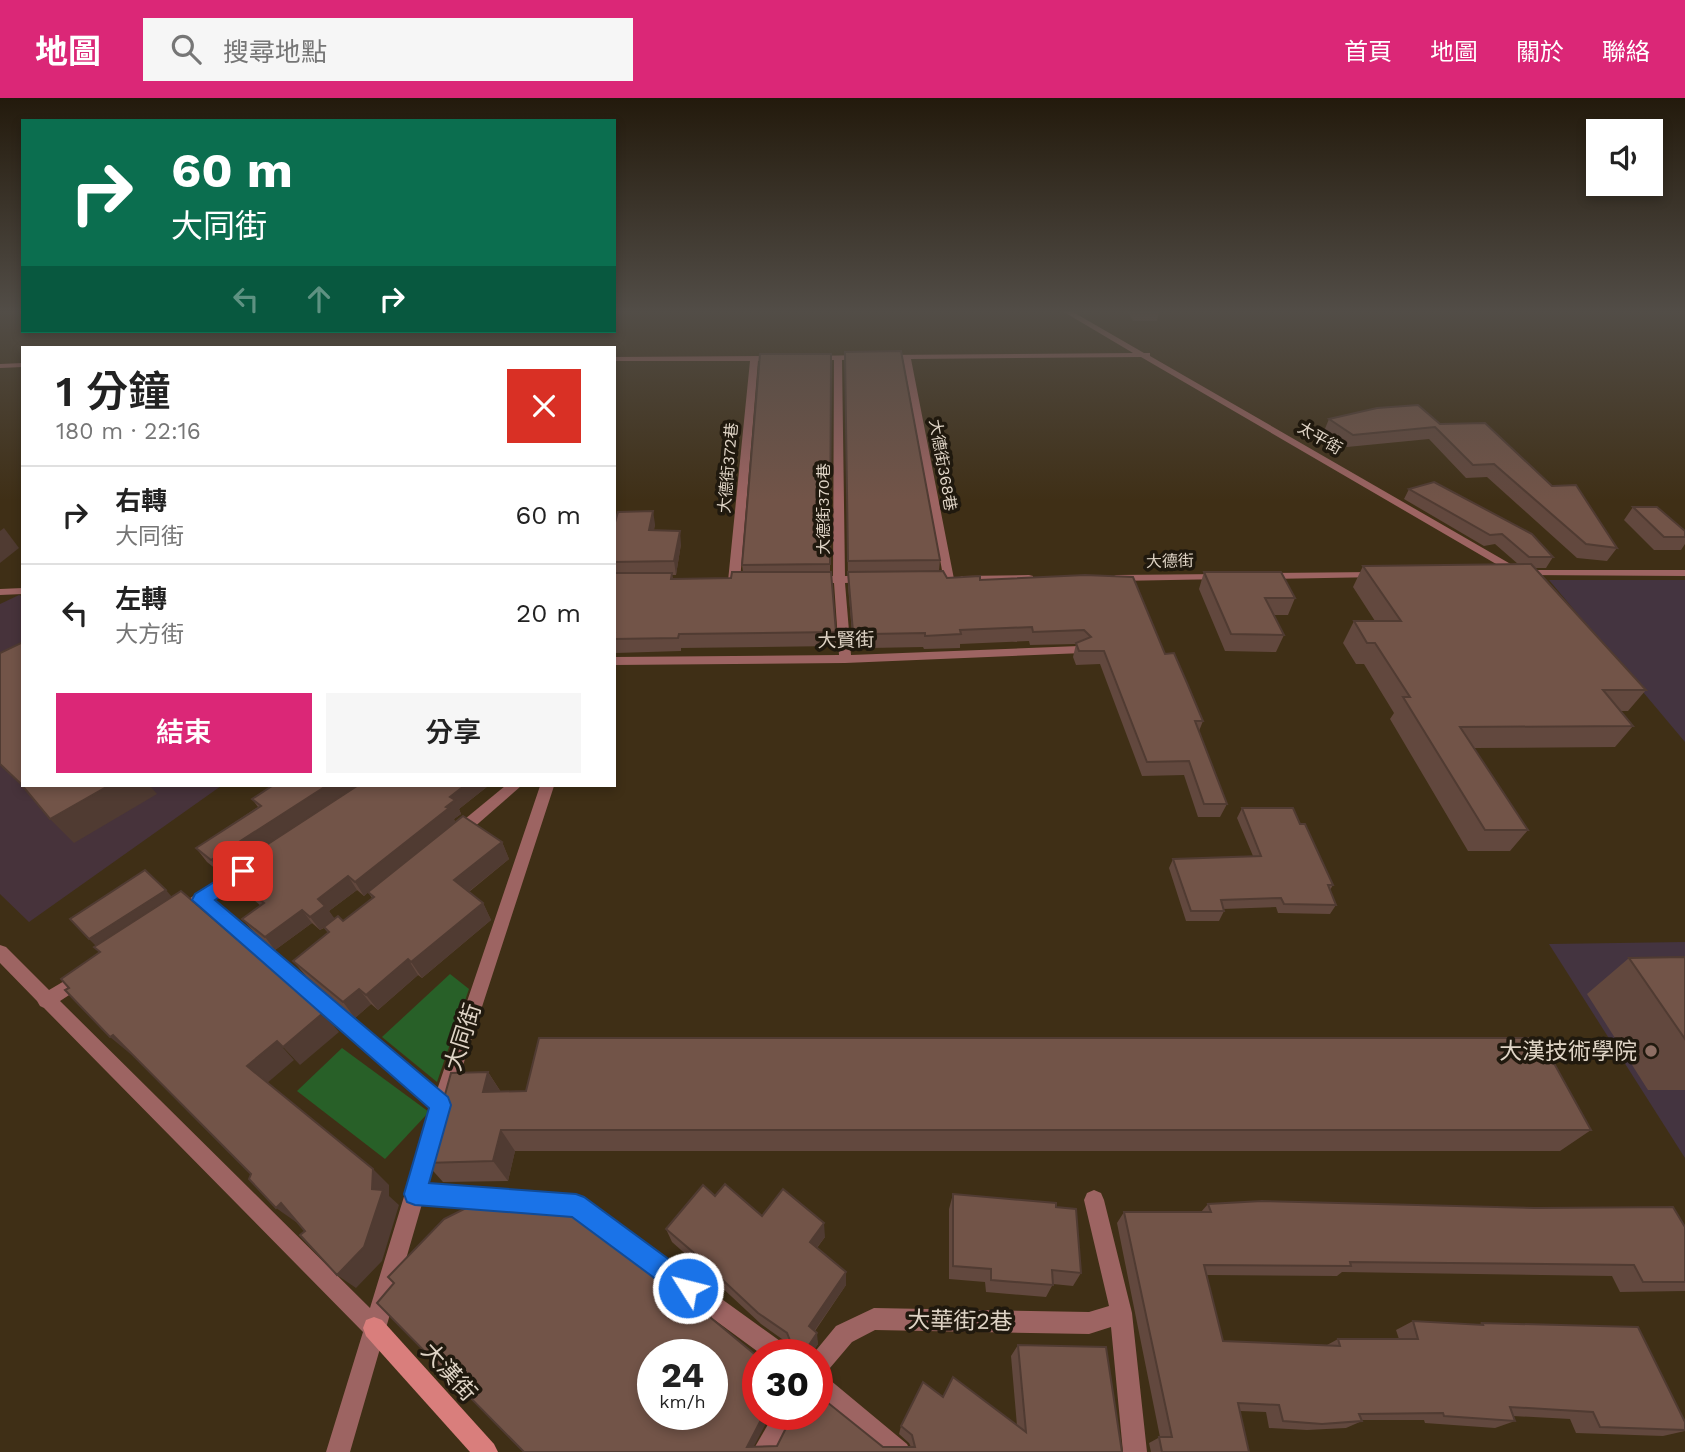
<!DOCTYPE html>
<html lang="zh-TW">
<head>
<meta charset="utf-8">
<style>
  :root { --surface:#fff; --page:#f6f6f6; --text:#222; --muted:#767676; --line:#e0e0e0; --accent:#db2777 }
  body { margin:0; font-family:"Work Sans","Noto Sans TC",sans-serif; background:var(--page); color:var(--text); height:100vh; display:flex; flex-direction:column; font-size:26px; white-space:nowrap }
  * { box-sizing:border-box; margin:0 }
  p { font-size:23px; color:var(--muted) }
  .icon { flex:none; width:38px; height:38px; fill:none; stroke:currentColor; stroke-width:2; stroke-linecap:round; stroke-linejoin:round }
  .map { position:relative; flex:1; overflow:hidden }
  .drawer { position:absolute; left:21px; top:248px; width:595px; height:441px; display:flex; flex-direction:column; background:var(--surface); border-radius:0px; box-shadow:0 4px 10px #0003 }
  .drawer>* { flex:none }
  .hud { position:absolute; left:21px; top:21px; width:595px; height:214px; border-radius:0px; box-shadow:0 4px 10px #0003; background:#0b6e4f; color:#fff; overflow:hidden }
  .tools { position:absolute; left:1586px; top:21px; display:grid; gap:14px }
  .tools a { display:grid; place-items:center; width:77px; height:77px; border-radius:0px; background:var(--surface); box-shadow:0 4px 10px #0003; font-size:35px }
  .speed { position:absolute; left:637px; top:1241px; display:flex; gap:14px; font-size:35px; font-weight:700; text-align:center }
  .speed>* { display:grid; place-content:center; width:91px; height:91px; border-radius:50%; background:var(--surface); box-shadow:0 4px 10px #0003; line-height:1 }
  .speed small { font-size:18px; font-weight:400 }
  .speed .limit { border:10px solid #d22; background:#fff; color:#111 }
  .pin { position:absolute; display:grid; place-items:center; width:60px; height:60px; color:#fff; margin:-30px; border-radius:14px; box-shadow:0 4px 10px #0006 }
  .me { position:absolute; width:77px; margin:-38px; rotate:306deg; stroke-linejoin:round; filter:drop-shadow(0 0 5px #0008) }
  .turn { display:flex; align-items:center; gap:24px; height:147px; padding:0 35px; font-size:32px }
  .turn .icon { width:91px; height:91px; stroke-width:2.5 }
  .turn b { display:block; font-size:49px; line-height:60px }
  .lanes { display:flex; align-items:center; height:66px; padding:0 35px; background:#0003; justify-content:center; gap:35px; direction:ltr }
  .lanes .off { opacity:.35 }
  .round { display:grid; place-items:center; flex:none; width:74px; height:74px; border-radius:0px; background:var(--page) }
  .headline { display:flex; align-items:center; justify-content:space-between; height:119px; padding:0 35px }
  h1 { font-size:42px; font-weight:600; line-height:52px }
  .primary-button { display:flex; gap:14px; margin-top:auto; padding:14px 35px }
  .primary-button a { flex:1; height:80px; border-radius:0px; background:var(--accent); color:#fff; font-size:28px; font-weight:600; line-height:80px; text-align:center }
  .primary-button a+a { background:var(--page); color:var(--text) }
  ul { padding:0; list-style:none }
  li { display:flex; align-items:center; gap:21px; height:98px; padding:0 35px; border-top:2px solid var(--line) }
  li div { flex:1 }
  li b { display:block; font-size:26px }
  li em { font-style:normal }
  header { display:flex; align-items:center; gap:42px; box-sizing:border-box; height:98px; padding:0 35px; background:var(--accent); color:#fff }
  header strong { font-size:33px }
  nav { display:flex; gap:38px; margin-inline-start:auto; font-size:24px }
  .search { width:490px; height:63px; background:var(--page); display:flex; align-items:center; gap:18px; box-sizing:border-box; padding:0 24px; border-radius:0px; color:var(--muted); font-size:26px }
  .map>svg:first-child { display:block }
  .industrial { fill:#47333b }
  .education { fill:#443440 }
  .green { fill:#286028 }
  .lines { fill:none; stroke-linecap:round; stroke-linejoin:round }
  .street { fill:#9d6462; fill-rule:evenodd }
  .secondary { fill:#d97e7c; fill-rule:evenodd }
  .wall { fill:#62483e; fill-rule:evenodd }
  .shaded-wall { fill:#503b32 }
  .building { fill:#725448; stroke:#503b32; stroke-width:2; fill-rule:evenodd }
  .route { fill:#1a73e8; stroke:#114b97; stroke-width:2 }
  .education-dot { fill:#8d6e63; stroke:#20190e; stroke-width:2.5 }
  .labels { text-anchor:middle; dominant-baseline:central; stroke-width:7; stroke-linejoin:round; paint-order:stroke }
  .far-street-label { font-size:16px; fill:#dfd4c6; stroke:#20190e }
  .street-label { font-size:19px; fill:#dfd4c6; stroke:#20190e }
  .near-street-label { font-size:23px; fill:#dfd4c6; stroke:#20190e }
  .near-poi-label { font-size:23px; fill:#dfd4c6; stroke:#20190e; text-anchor:end }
</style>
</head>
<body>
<header>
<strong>地圖</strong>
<div class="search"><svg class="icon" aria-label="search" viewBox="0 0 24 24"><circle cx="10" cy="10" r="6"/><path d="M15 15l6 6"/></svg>搜尋地點</div>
<nav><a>首頁</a><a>地圖</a><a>關於</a><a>聯絡</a></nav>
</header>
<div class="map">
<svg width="1685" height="1354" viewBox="0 0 1685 1354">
  <rect width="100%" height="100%" fill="#3f2f16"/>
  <!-- industrial -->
  <path class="industrial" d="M19,497L23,499V688H221L29,824L0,796V506Z"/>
  <!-- education -->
  <g class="education">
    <path d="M1549,482H1685V644Z"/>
    <path d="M1685,844V1060L1549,846Z"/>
  </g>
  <!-- green -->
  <g class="green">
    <path d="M450,876L469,891L437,984L382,939Z"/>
    <path d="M342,950L429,1014L385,1061L297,993Z"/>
  </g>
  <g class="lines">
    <!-- street -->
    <g class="street">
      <path d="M1064,214H1073L1144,255H1150V258L1521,472H1685V478L1515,477L1141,259L911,261L954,481L948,484L944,483L903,261H883L879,259L883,257L1133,255Z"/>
      <path d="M863,257H866V261L842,262L845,478H865L871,481L865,484L845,485L851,557L1079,548L1083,549L1085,552L1083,555L845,565L614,567V559L839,557L834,485H815L809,482L815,479L833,478L834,262H813L809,260L813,258Z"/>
      <path d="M779,258L783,260L782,262L758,263L740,483L734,486L728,483L750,263H614V259Z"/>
      <path d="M23,265V269L0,270V266Z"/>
      <path d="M1376,474L1382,477L1380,479L1266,481L1260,478L1266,475Z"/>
      <path d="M1222,476L1228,479L1226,481L1116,483L1110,480L1116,477Z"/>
      <path d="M1029,477L1033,478V482L962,484L956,481L962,478Z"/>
      <path d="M23,490V496L0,497V491Z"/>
      <path d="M505,688H521L464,738H454L452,734L454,730Z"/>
      <path d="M540,688H554L450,1007L427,1087L576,1098L583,1101L787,1248L790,1256H761L573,1118L422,1106L350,1354H326L363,1234L44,910L40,908L37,903L0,865V847L6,849L49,892L83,872L89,874L91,879L89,884L60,903L370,1210L431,1010L200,810L179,823L173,821L171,816L173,811L242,767L247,765L252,767L255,771L252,775L212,802L437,992Z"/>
      <path d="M1094,1092L1101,1095L1104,1102L1132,1215L1147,1354H1123L1111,1229L1089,1236L875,1232L852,1244L824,1277L907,1346L911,1354H881L817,1301V1256H813L836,1228L874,1210L1089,1214L1109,1208L1084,1102L1087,1095Z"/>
      <path d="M774,1316H799L777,1354H752Z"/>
    </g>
    <!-- secondary -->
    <path class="secondary" d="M374,1219L382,1222L494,1346L498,1354H470L366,1238L363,1230L366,1222Z"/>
  </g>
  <!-- wall -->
  <g class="wall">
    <path d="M1128,214H1159L1157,223H1133Z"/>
    <path d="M845,254L940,462L939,473L947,480L980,482L1165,556L1203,623L1199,633L1227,706L1220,719H1198L1184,677L1142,678L1100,566L1076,567L1073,559L1076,546L1030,547L1029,543L960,546V550L924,551L923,549L870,550V547H853L848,488Z"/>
    <path d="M831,256L830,474L836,534V548L681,550V553L616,555L614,549V428L655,426L654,432L681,446L676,477H672L673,481L731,480L743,474L742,467Z"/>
    <path d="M1329,321L1440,326L1617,450L1607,463L1577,460L1487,379L1466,380L1429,341L1347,349L1324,333Z"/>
    <path d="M1409,391L1553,459L1546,470H1534L1646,592L1628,613H1621L1633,628L1615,649L1474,650L1528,732L1510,753H1468L1390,621L1394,615L1364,566H1356L1343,545L1354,523H1375L1353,489L1363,468L1518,466L1495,446L1484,448L1404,401Z"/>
    <path d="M1633,409L1685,433V446L1681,452H1654L1624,422Z"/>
    <path d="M1204,474L1295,500L1288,517H1274L1284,537L1276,554L1225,553L1199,491Z"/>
    <path d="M272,688H356L222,776L207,764L196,750L258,709L252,701Z"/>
    <path d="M357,688H488L459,711L461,716L454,721L455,724L502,744L509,761L469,794L483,805L491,822L422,880L418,877L378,912L371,906L355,920L306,878L293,863L328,835L324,830L320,832L312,825L275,852L254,834L242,821L261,808L236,787L225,774ZM357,792L364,798L368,794L372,800L343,823L334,821L329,813Z"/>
    <path d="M1242,710L1300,726L1333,787L1330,792L1336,807L1330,816L1278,815L1276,809L1223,811L1224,813L1219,823H1186L1169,770L1173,761L1253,758L1237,720Z"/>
    <path d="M1685,859V992H1648L1587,896L1629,860Z"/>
    <path d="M488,974L501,994L1591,1032L1560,1053H515L508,1083L443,1084L426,1065Z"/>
    <path d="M953,1096L1056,1109L1081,1175L1073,1188L1053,1186L1046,1199L986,1194L985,1184L949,1181V1111Z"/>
    <path d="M715,1098L762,1118L825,1139L817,1150L846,1174V1187L815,1233L818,1246L811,1256H794L789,1246L761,1226L717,1185L712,1191L692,1177L687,1164L690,1160L672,1144L666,1131Z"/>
    <path d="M1208,1106L1685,1129V1193L1620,1194L1612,1178L1342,1174L1337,1178L1207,1177L1223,1243L1327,1247L1338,1241H1399L1396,1232L1413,1223L1478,1227L1482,1225L1685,1324V1333L1663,1338L1576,1335L1570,1321L1513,1318L1515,1323L1495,1330L1425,1325L1424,1322H1361L1362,1323L1346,1330L1307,1332L1269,1330L1266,1314L1240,1313L1249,1354H1151L1149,1345L1160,1339L1117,1125L1124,1114H1201Z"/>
    <path d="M1018,1247L1122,1354H524L754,1349H911L909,1345L899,1336L901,1328L943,1299L1017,1328L1011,1258Z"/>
  </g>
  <!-- shaded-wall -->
  <g class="shaded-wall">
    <path d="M653,413L655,426L651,446L649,432Z"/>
    <path d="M4,430L19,450L0,465V433Z"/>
    <path d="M680,433L681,446L676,477L674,463Z"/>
    <path d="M108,688H150L157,696L74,745L50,721Z"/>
    <path d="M326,688H356L222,776L211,762Z"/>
    <path d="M464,688H488L459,711L461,716L454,721L455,724L364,798L355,784L446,709L450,699Z"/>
    <path d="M502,744L509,761L462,799L454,782Z"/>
    <path d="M348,778L357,792L329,813L335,821L320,832L310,819L318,801Z"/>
    <path d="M166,792L177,805L102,854L89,841Z"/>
    <path d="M483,805L491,822L422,880L411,864Z"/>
    <path d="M302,812L312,825L275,852L265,839Z"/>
    <path d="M408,861L418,877L378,912L366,897Z"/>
    <path d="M359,891L371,906L355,920L343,904Z"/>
    <path d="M323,915L339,934L300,967L283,949Z"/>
    <path d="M113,937L133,958L110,939Z"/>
    <path d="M277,943L294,962L266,986L247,968Z"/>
    <path d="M488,974L502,996L483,994Z"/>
    <path d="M501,1032L515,1053L508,1083L493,1063Z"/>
    <path d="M373,1071L389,1087V1098L399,1107L382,1163L356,1190L337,1177L372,1091Z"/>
    <path d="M281,1105L301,1121L296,1124L276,1110Z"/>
    <path d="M824,1125L825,1139L811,1157L810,1144Z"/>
    <path d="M712,1172L717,1185L712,1191L707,1178Z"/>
    <path d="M846,1174V1187L810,1239L809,1228Z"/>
    <path d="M817,1235L818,1246L811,1256H803Z"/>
    <path d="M764,1316H771L751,1354L747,1349Z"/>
  </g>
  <!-- building -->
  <g class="building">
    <path d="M901,253L940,462L848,463L845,254Z"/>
    <path d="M760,256H831L830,466L742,467Z"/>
    <path d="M1418,307L1440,326L1485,325L1552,388L1576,387L1617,450L1586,446L1494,366L1473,367L1435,329L1353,337L1329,321L1377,310Z"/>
    <path d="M1434,384L1532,436L1553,459H1529L1502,436L1490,437L1409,391Z"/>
    <path d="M1633,409H1657L1685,433V439H1664Z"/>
    <path d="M653,413L649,432L680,433L674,463L614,464V428L618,414Z"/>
    <path d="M1531,466L1646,592H1603L1633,628L1460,629L1528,732H1485L1403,599H1410L1375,545H1367L1354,523H1401L1363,468Z"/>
    <path d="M943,473L947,480L980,478V482L1085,477L1133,479L1165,556L1174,555L1187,585L1203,623H1195L1227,706H1204L1189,663L1147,664L1104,553H1079L1076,545L1091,539L1084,532L1033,534L1032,529L960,532L961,536L925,538V535L871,536V533L853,534L848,474Z"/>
    <path d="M732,474H831L836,534L679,536L678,540L614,541L615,535H614V475H672L671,481L731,480Z"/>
    <path d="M1204,474H1281L1295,500H1265L1284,537L1231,536Z"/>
    <path d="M23,544V688H108L50,721L21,686L0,666V555Z"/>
    <path d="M272,688H326L211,762L196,750L261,708L252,701Z"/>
    <path d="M357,688H464L450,699L455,702L446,709L449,710L355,784L348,778L318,801L325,808L310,819L302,812L265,839L242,821L264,805L225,774Z"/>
    <path d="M1242,710H1293L1300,726H1305L1333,787H1328L1336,807L1284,806L1281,800L1221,802L1224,813H1191L1173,761L1261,758Z"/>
    <path d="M463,718L502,744L454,782L483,805L411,864L408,861L366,897L359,891L343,904L293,863L329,834L324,829L338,818L343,823L374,799L368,794Z"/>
    <path d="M145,772L166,792L89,841L70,821Z"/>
    <path d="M181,793L323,915L283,949L277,943L247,968L373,1071L372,1091L383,1092L364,1149L337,1177L300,1137L305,1133L281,1105L276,1110L249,1081L251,1076L113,937L110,939L65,892L69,890L61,881L100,854L94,849Z"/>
    <path d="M1685,859V941L1629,860Z"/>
    <path d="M539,940H1540L1591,1032H501L493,1063L426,1065L451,975L488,974L483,994L526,993Z"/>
    <path d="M725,1086L762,1118L783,1091L824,1125L810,1144L846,1174L809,1228L817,1235L803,1256L791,1245L787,1235L758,1215L712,1172L707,1178L687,1164L694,1155L666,1131L703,1087L715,1098Z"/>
    <path d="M953,1096L1056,1105V1109L1076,1111L1081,1175L1052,1172L1053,1187L991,1182V1171L953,1168Z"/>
    <path d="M482,1102L568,1110L690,1199L688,1201L758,1259V1316H764L747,1349L777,1348L793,1316H817V1296L883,1349H915L912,1337L901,1328L923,1284L943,1299L953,1279L1026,1334L1018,1247L1106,1249L1122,1354H524L377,1205L394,1185L388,1179L444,1121ZM653,1256H712V1316H653Z"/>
    <path d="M1262,1103L1535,1110L1673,1109L1685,1129V1184H1643L1634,1167L1350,1164L1351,1168L1204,1167L1223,1243L1340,1248L1338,1241H1418L1413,1223L1483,1227L1482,1225L1638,1229L1685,1324V1332L1600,1329L1593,1314L1510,1309L1515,1323L1444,1318L1443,1315L1359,1316L1362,1323L1322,1326L1283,1323L1279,1307L1238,1305L1249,1354H1162L1159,1339H1172L1124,1114H1211L1208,1106Z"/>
  </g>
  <!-- sky -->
  <linearGradient id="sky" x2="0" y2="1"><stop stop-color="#231a0c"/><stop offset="0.53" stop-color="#524d47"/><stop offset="1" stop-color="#524d47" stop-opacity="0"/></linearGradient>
  <rect width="1685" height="403" fill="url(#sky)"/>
  <!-- route -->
  <path class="route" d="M243,766L250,768L252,773L250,778L215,802L448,999L451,1007L429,1085L576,1096L584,1099L697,1182L701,1190L697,1199L688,1202L680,1199L572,1119L415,1107L407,1104L404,1096L429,1010L192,802L195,796Z"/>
  <!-- markers -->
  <circle class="education-dot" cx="1651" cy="953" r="7"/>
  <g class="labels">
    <!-- far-street labels -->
    <g class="far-street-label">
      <text transform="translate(1320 340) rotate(30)">太平街</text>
      <text transform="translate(943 367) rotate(80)">大德街368巷</text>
      <text transform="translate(728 370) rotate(-85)">大德街372巷</text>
      <text transform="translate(823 411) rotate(-90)">大德街370巷</text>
      <text transform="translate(1170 463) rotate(-1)">大德街</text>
    </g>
    <!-- street labels -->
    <g class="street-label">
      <text transform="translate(846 542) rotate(-1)">大賢街</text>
    </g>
    <!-- near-street labels -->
    <g class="near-street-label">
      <text transform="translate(463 939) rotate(-72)">大同街</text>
      <text transform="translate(960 1223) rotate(1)">大華街2巷</text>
      <text transform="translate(449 1274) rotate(48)">大漢街</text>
    </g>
    <!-- near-poi labels -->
    <g class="near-poi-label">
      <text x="1637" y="953">大漢技術學院</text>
    </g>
  </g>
</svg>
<div class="tools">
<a><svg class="icon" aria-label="sound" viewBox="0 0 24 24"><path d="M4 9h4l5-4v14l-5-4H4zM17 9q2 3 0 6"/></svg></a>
</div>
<div class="speed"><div>24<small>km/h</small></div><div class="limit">30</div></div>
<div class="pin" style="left:243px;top:773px;background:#d93025"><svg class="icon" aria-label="arrive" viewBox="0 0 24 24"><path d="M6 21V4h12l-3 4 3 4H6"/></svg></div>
<svg class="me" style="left:688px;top:1190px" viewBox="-20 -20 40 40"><circle r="17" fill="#1a73e8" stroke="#fff" stroke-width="3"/><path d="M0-11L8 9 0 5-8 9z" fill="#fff"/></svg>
<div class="hud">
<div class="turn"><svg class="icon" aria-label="right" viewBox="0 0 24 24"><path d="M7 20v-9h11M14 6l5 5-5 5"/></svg><div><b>60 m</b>大同街</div></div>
<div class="lanes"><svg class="icon off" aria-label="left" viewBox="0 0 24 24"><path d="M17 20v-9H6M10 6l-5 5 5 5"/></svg><svg class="icon off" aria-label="ahead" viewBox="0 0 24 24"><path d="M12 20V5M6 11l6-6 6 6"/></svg><svg class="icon" aria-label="right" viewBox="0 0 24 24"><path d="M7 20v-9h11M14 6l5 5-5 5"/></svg></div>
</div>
<section class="drawer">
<div class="headline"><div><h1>1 分鐘</h1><p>180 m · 22:16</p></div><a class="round" style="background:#d93025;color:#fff"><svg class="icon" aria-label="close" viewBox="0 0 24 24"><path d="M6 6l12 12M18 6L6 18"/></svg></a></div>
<ul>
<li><svg class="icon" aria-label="right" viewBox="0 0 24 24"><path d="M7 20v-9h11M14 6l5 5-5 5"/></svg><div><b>右轉</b><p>大同街</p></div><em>60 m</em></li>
<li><svg class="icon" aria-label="left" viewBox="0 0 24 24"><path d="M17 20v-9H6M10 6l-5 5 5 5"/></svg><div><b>左轉</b><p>大方街</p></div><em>20 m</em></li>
</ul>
<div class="primary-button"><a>結束</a><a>分享</a></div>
</section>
</div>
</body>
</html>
